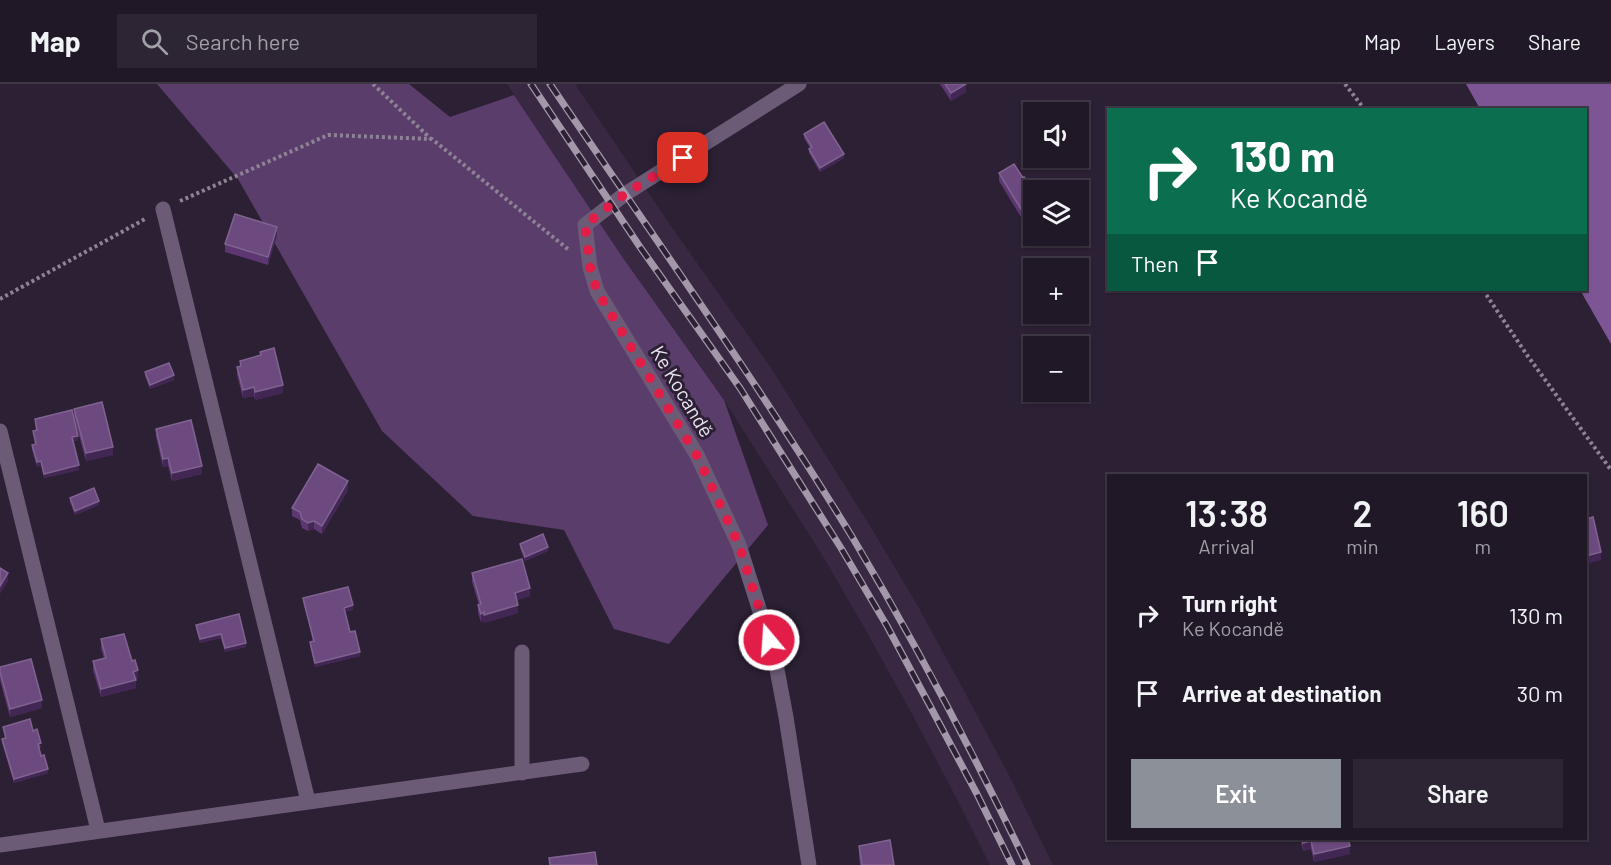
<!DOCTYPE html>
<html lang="en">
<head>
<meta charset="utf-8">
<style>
  :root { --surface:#211827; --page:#2d2533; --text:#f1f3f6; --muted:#a2a0a7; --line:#3e3744; --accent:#8c9099 }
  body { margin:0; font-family:Barlow,sans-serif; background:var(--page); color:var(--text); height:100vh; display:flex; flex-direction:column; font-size:22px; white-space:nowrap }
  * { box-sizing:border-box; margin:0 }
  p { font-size:20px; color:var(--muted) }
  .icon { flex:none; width:33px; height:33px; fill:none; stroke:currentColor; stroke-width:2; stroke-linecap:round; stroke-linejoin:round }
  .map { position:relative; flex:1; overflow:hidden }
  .details { position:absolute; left:1107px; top:390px; width:480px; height:366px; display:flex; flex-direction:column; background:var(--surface); border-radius:0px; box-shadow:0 2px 4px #0004,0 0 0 2px var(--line) }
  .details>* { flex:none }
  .guide { position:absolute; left:1107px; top:24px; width:480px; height:183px; border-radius:0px; box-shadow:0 2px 4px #0004,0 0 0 2px var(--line); background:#0b6e4f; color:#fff; overflow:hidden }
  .tools { position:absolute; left:1023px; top:18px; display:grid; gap:12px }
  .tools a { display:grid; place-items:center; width:66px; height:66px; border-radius:0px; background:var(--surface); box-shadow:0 2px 4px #0004,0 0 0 2px var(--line); font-size:30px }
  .pin { position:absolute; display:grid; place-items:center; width:51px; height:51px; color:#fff; margin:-26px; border-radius:12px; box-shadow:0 3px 9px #0006 }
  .me { position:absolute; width:66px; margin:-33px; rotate:342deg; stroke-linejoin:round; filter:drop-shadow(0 0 4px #0008) }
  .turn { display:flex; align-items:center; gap:21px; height:126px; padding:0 24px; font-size:27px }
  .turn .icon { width:78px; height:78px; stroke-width:2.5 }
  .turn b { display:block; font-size:42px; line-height:51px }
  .then { display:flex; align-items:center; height:57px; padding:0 24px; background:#0003; gap:12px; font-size:22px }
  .eta { display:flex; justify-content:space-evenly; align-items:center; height:102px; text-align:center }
  .eta b { font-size:36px; font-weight:600; line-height:42px }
  .button { display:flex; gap:12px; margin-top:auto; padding:12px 24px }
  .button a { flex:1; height:69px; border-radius:0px; background:var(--accent); color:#fff; font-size:24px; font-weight:600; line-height:69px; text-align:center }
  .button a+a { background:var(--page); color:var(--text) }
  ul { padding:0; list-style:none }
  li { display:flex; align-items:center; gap:18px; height:78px; padding:0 24px }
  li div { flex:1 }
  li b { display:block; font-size:22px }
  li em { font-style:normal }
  header { display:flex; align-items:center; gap:36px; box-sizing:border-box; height:84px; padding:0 30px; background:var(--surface); border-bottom:2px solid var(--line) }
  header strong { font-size:28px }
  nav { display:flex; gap:33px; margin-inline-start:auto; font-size:21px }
  .search { width:420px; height:54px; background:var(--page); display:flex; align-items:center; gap:15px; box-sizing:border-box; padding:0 21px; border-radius:0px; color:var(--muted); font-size:22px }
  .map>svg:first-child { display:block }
  .built { fill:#382842 }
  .green { fill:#5a3d6b }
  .water { fill:#7d5595 }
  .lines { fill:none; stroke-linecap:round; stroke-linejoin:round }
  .path { stroke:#8d8394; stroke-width:4; stroke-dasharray:3 3; stroke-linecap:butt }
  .street { stroke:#6c5b77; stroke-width:15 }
  .rail-casing { stroke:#a298a9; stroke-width:7 }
  .rail { stroke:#2c2034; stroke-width:4.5; stroke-dasharray:14; stroke-linecap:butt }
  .wall { fill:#5c3771 }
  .shaded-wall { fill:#422653 }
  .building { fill:#6c4a7f; stroke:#806291; stroke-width:1.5 }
  .route { stroke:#e11d48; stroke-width:10; stroke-dasharray:0 18 }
  .labels { text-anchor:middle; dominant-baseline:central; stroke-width:6; stroke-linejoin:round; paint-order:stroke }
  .street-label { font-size:20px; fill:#ede5f3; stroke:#2c2034 }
</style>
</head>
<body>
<header>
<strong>Map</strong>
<div class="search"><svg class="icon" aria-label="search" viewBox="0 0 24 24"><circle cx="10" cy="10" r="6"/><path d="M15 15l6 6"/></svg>Search here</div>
<nav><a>Map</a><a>Layers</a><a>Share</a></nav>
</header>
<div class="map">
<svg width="1611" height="781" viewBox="0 0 1611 781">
  <rect width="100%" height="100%" fill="#2c2034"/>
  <!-- built -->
  <path class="built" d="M507,0H575L671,142L771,284L872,445L919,524L962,603L1010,693L1053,781H990L959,719L912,630L869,552L824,474L724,316L623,174Z"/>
  <!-- green -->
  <path class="green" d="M157,0H409L450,33L514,11L623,174L724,316L768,441L669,560L614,545L564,446L473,432L382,347L238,95Z"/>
  <!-- water -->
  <path class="water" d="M1466,0H1611V260L1580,206H1586V26L1480,25Z"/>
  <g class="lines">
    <!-- path -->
    <g class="path">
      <path d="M373,0L431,55"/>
      <path d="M1345,0L1365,26"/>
      <path d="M180,117L328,51L432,55L569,166"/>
      <path d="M1483,206L1527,271L1611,386"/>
      <path d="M0,215L147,134"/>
    </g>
    <!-- street -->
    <g class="street">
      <path d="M799,0L625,110L585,141L590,183L597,207L697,371L739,461L775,575L786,633L809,781"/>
      <path d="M163,125L308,717"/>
      <path d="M0,347L98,746"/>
      <path d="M522,568V689"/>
      <path d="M0,761L582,680"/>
    </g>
    <defs>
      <g id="rail">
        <path d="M531,0L640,163L740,304L841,464L887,542L929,620L977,710L1012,781"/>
        <path d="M550,0C652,151 759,300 854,456C917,562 974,670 1027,781"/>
      </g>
    </defs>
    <!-- rail casing -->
    <use href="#rail" class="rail-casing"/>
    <!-- rail -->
    <use href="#rail" class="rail"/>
  </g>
  <!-- wall -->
  <g class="wall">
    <path d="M940,0H966V8L951,17Z"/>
    <path d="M804,50L844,74L820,88L809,69V65L810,64L804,54Z"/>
    <path d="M999,89L1023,94L1034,109L1027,143L999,97Z"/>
    <path d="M277,151L268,181L225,168V160Z"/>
    <path d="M260,268L283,309L255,316L254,312L243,314L237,291V283H240V277L260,272Z"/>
    <path d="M145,288L174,296L150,305L145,292Z"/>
    <path d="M74,325L113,371L86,377L74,333Z"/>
    <path d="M35,335L78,356L73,357L79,386L44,394L41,381L37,383L32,365V361L35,360L33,347H36Z"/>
    <path d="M156,345L202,390L172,397L168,382L163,383L156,353Z"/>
    <path d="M348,406L322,450L314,445L308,447L302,444L300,436L292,432V424Z"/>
    <path d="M70,414L99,421L75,431L70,418Z"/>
    <path d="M520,460L548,467L525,477L520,464Z"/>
    <path d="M472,489L530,512L517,516L518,529L484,539V537L481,538L478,529V521H479L472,498Z"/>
    <path d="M303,514L353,526L345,527L350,548L360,572L315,583L310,562V558L313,557L303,518Z"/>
    <path d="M239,530L246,563L225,568L221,554L200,559L196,545V541Z"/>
    <path d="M101,555L138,594L136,595V604L101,613L93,586V577L104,575L101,564Z"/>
    <path d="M0,583L42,624L10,633L0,596Z"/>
    <path d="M3,643L33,647L41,663L39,664L48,689L14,699L2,659V655L5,654Z"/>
    <path d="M1300,754H1348L1350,770L1314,778L1311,765L1303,767Z"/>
    <path d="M859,762L894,781H860L859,773Z"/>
  </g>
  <!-- shaded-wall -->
  <g class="shaded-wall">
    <path d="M966,0V8L951,17V9Z"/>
    <path d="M844,70V74L820,88V84Z"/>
    <path d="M1034,131V139L1027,143V135Z"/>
    <path d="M277,143V151L268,181V173Z"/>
    <path d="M174,291V296L150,305V301Z"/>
    <path d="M283,301V309L255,316V308Z"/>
    <path d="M254,303V312L243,314V306Z"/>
    <path d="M78,352V356L72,357V353Z"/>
    <path d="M113,363V371L86,377V369Z"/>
    <path d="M168,374V382L163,383V375Z"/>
    <path d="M41,377V381L37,383V378Z"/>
    <path d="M79,381V386L44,394V390Z"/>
    <path d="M202,382V390L172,397V389Z"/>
    <path d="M348,397V406L322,450V442Z"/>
    <path d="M99,417V421L75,431V427Z"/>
    <path d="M314,437V445L308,447V439Z"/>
    <path d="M548,463V467L525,477V473Z"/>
    <path d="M1601,468V476L1586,480V472Z"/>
    <path d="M8,489V497L0,510V502Z"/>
    <path d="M530,504V512L515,517V509Z"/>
    <path d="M353,521V526L344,528V524Z"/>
    <path d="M518,521V529L484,539V531Z"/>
    <path d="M484,528V537L481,538V530Z"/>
    <path d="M221,550V554L200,559V555Z"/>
    <path d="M246,559V563L225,568V564Z"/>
    <path d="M360,568V572L315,583V579Z"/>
    <path d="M138,586V594L133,596V588Z"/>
    <path d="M136,596V604L101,613V605Z"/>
    <path d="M42,616V624L10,633V625Z"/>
    <path d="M48,685V689L14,699V695Z"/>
    <path d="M1311,757V765L1303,767V759Z"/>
    <path d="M1350,762V770L1314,778V770Z"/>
  </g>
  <!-- building -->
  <g class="building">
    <path d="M945,0H966L951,9Z"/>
    <path d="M824,38L844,70L820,84L809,65L812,63L804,50Z"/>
    <path d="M1014,80L1023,94L1024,93L1034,109V131L1027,135L999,89Z"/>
    <path d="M235,130L277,143L268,173L225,160Z"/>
    <path d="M274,264L283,301L255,308L254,303L243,306L237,283L241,282L240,277L261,271L260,268Z"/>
    <path d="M169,279L174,291L150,301L145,288Z"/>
    <path d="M102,318L113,363L86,369L74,325Z"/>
    <path d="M72,326L78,352L72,353L79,381L44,390L41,377L37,378L32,361L36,360L33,347L37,346L35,335Z"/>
    <path d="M191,336L202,382L172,389L168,374L163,375L156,345Z"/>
    <path d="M318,380L348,397L322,442L314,437L308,439L302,435L300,428L292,424Z"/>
    <path d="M94,404L99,417L75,427L70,414Z"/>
    <path d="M1593,433L1601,468L1586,472V435Z"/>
    <path d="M543,450L548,463L525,473L520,460Z"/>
    <path d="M522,475L530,504L515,509L518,521L484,531V528L481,530L478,521L481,520L472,489Z"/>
    <path d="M0,484L8,489L0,502Z"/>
    <path d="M348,503L353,521L344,524L350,548L355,547L360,568L315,579L310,558L314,557L303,514Z"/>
    <path d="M239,530L246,559L225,564L221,550L200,555L196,541Z"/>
    <path d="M124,550L132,577L135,576L138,586L133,588L136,596L101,605L93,577L106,574L101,555Z"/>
    <path d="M31,575L42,616L10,625L0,588V583Z"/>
    <path d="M30,635L33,647L37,645L41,659L38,660L41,672L44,671L48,685L14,695L2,655L6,654L3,643Z"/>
    <path d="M1302,754H1348L1350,762L1314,770L1311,757L1303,759Z"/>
    <path d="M890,756L894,781H862L859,762Z"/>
    <path d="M595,768L597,781H550L549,774Z"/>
  </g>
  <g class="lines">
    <!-- route -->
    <path class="route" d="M683,74L625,110L585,141L590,183L597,207L697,372L739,461L769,556"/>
  </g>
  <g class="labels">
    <!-- street labels -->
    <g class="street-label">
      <text transform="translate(683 307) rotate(59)">Ke Kocandě</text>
    </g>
  </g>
</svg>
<div class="tools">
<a><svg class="icon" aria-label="sound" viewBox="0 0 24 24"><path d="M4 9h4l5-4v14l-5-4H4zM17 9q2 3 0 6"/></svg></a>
<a><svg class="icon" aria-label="layers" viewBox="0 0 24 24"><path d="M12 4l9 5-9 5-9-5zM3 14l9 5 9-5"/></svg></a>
<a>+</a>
<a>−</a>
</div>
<div class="pin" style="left:683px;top:74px;background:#d93025"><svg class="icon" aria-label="arrive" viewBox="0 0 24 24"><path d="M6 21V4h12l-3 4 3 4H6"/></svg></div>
<svg class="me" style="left:769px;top:556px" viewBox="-20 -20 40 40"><circle r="17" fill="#e11d48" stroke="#fff" stroke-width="3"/><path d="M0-11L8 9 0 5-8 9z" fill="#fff"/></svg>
<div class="guide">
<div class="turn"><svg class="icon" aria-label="right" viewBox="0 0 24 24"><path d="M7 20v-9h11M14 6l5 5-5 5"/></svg><div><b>130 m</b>Ke Kocandě</div></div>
<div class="then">Then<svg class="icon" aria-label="arrive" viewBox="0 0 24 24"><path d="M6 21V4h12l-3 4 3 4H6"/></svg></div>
</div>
<section class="details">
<div class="eta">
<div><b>13:38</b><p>Arrival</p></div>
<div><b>2</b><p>min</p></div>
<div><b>160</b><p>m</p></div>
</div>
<ul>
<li><svg class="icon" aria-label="right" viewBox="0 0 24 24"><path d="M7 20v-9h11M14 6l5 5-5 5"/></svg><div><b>Turn right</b><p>Ke Kocandě</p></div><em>130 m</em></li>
<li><svg class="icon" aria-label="arrive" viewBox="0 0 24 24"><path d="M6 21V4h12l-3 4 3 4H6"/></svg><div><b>Arrive at destination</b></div><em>30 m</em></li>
</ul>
<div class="button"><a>Exit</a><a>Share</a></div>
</section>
</div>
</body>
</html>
